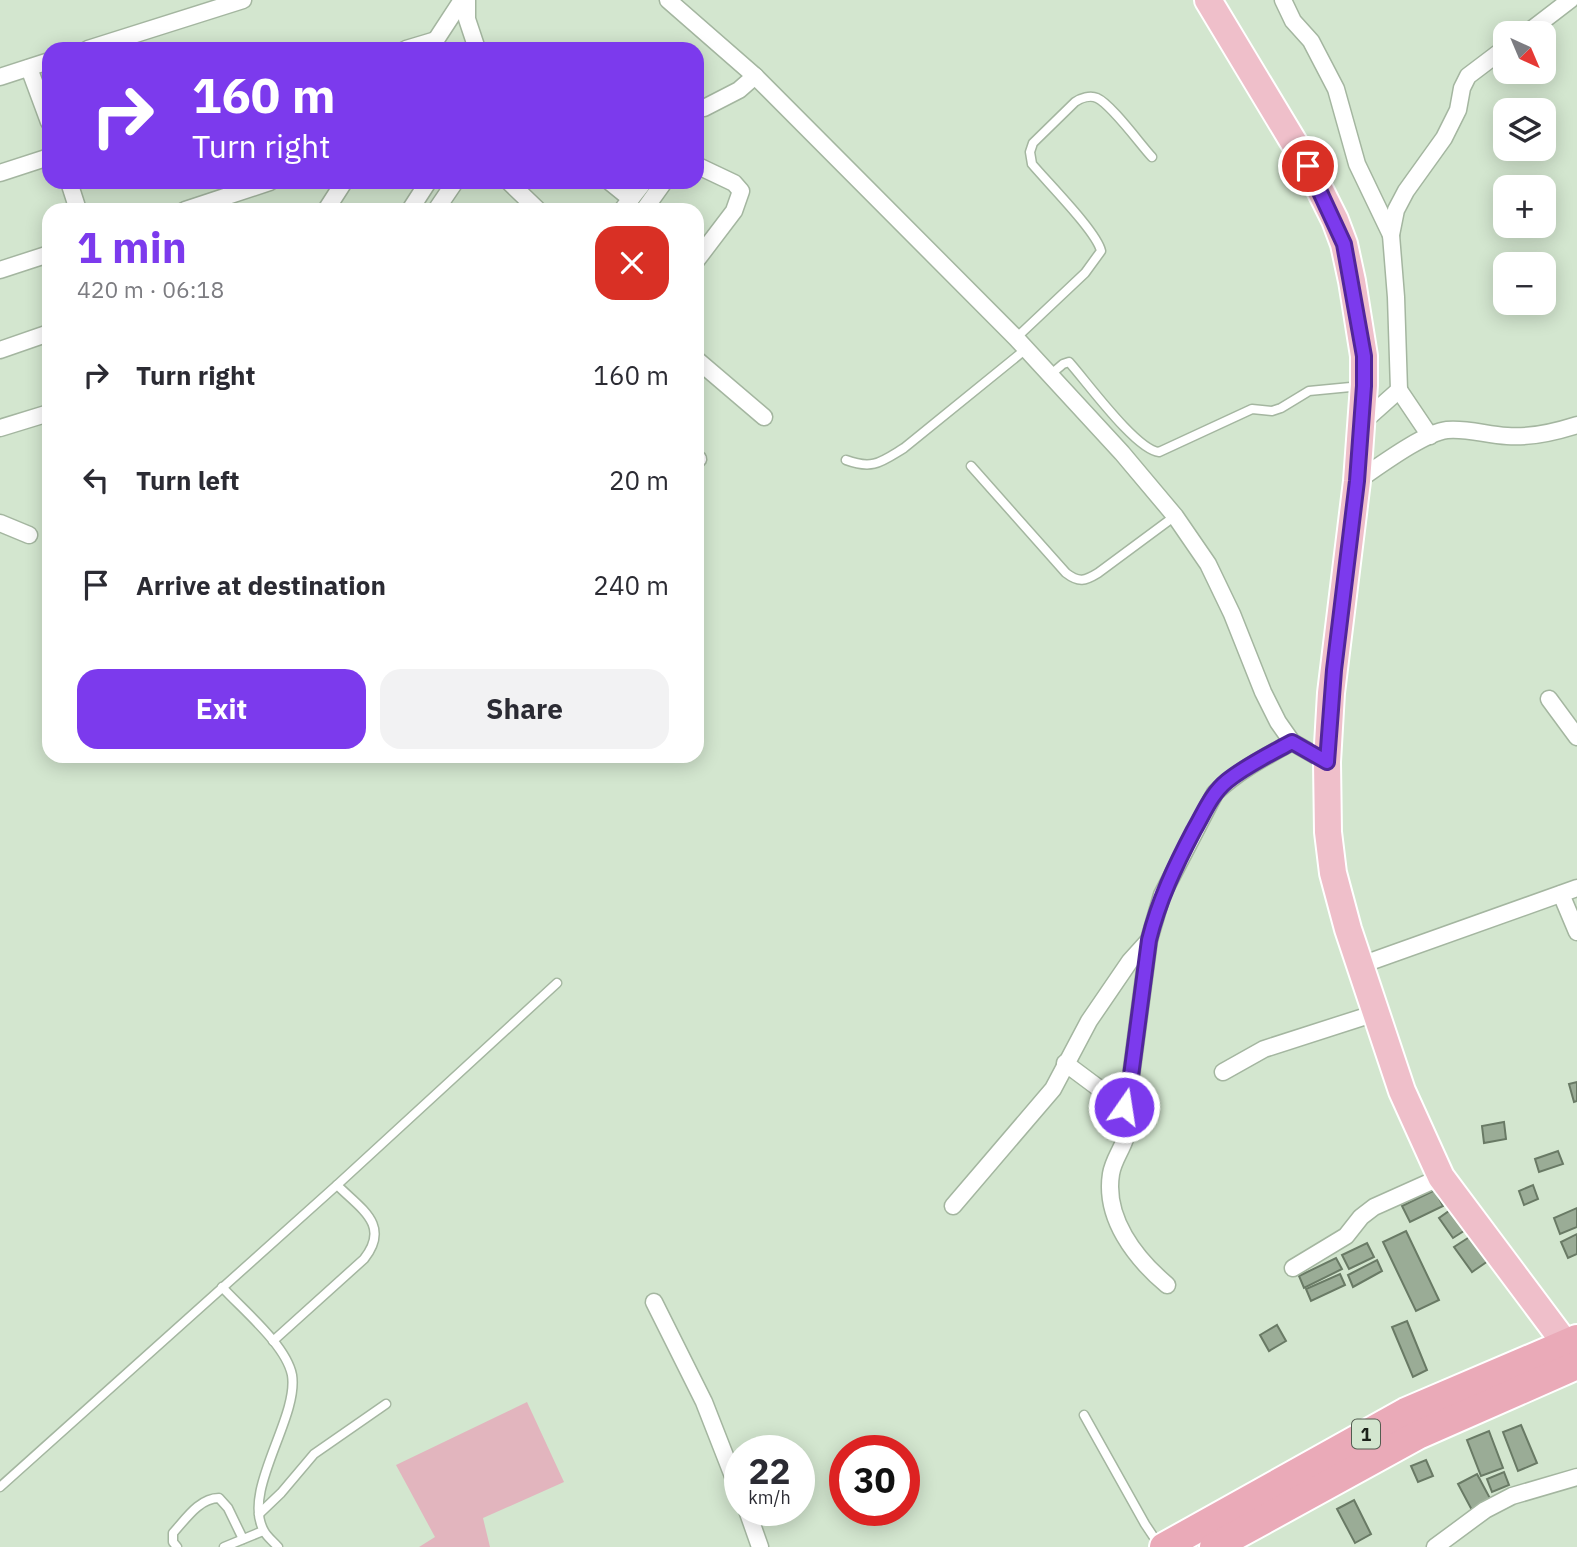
<!DOCTYPE html>
<html lang="en">
<head>
<meta charset="utf-8">
<style>
  :root { --surface:#fff; --page:#f2f2f3; --text:#2b2b33; --muted:#7c7c81; --accent:#7c3aed }
  body { margin:0; font-family:"IBM Plex Sans",sans-serif; background:var(--page); color:var(--text); height:100vh; display:flex; flex-direction:column; font-size:26px; white-space:nowrap }
  * { box-sizing:border-box; margin:0 }
  p { font-size:23px; color:var(--muted) }
  .icon { flex:none; width:38px; height:38px; fill:none; stroke:currentColor; stroke-width:2; stroke-linecap:round; stroke-linejoin:round }
  .map { position:relative; flex:1; overflow:hidden }
  .panel { position:absolute; left:42px; top:203px; width:662px; height:560px; display:flex; flex-direction:column; background:var(--surface); border-radius:21px; box-shadow:0 4px 18px #0003 }
  .panel>* { flex:none }
  .top-card { position:absolute; left:42px; top:42px; width:662px; height:147px; border-radius:21px; box-shadow:0 4px 18px #0003; background:#7c3aed; color:#fff; overflow:hidden }
  .needle { width:46px; rotate:136deg }
  .tools { position:absolute; left:1493px; top:21px; display:grid; gap:14px }
  .tools a { display:grid; place-items:center; width:63px; height:63px; border-radius:14px; background:var(--surface); box-shadow:0 4px 18px #0003; font-size:35px }
  .speed { position:absolute; left:724px; top:1435px; display:flex; gap:14px; font-size:35px; font-weight:700; text-align:center }
  .speed>* { display:grid; place-content:center; width:91px; height:91px; border-radius:50%; background:var(--surface); box-shadow:0 4px 18px #0003; line-height:1 }
  .speed small { font-size:18px; font-weight:400 }
  .speed .limit { border:10px solid #d22; background:#fff; color:#111 }
  .pin { position:absolute; display:grid; place-items:center; width:60px; height:60px; color:#fff; margin:-30px; border:4px solid #fff; border-radius:50%; box-shadow:0 2px 7px #0007 }
  .me { position:absolute; width:77px; margin:-38px; rotate:13deg; stroke-linejoin:round; filter:drop-shadow(0 0 5px #0008) }
  .turn { display:flex; align-items:center; gap:24px; height:147px; padding:0 35px; font-size:32px }
  .turn .icon { width:91px; height:91px; stroke-width:2.5 }
  .turn b { display:block; font-size:49px; line-height:60px }
  .round { display:grid; place-items:center; flex:none; width:74px; height:74px; border-radius:21px; background:var(--page) }
  .overview { display:flex; align-items:center; justify-content:space-between; height:119px; padding:0 35px }
  h1 { font-size:42px; font-weight:800; line-height:52px; color:var(--accent) }
  .action { display:flex; gap:14px; margin-top:auto; padding:14px 35px }
  .action a { flex:1; height:80px; border-radius:21px; background:var(--accent); color:#fff; font-size:28px; font-weight:800; line-height:80px; text-align:center }
  .action a+a { background:var(--page); color:var(--text) }
  ul { padding:0; list-style:none }
  li { display:flex; align-items:center; gap:21px; height:105px; padding:0 35px }
  li div { flex:1 }
  li b { display:block; font-size:26px }
  li em { font-style:normal }
  .map>svg:first-child { display:block }
  .green { fill:#e2b5be }
  .building { fill:#9aac96; stroke:#697a65; stroke-width:2 }
  .lines { fill:none; stroke-linecap:round; stroke-linejoin:round }
  .service-casing { stroke:#a4b6a0; stroke-width:11 }
  .minor-casing { stroke:#a4b6a0; stroke-width:19 }
  .primary-casing { stroke:#fff; stroke-width:30 }
  .trunk-casing { stroke:#fff; stroke-width:32 }
  .service { stroke:#fff; stroke-width:8 }
  .minor { stroke:#fff; stroke-width:16 }
  .primary { stroke:#efbfca; stroke-width:26 }
  .trunk { stroke:#eaaab8; stroke-width:28 }
  .route-casing { stroke:#51269a; stroke-width:18 }
  .route { stroke:#7c3aed; stroke-width:12 }
  .labels { text-anchor:middle; dominant-baseline:central; stroke-width:6; stroke-linejoin:round; paint-order:stroke }
  .shield { fill:#d3e6cf; stroke:#525d50; stroke-width:2 }
  .shield-label { font-size:18px; font-weight:bold; fill:#1b221a }
</style>
</head>
<body>
<div class="map">
<svg width="1577" height="1547" viewBox="0 0 1577 1547">
  <rect width="100%" height="100%" fill="#d3e6cf"/>
  <!-- green -->
  <path class="green" d="M527,1402L564,1482L483,1518L490,1547H419L435,1537L396,1465Z"/>
  <!-- building -->
  <g class="building">
    <path d="M1577,1082V1101L1574,1102L1569,1084Z"/>
    <path d="M1504,1122L1506,1139L1484,1143L1482,1126Z"/>
    <path d="M1558,1151L1563,1164L1539,1172L1535,1159Z"/>
    <path d="M1533,1185L1538,1199L1524,1205L1519,1191Z"/>
    <path d="M1435,1190L1443,1206L1410,1222L1402,1206Z"/>
    <path d="M1456,1206L1470,1227L1453,1238L1439,1218Z"/>
    <path d="M1577,1208V1227L1560,1234L1554,1218Z"/>
    <path d="M1406,1231L1439,1300L1416,1311L1383,1242Z"/>
    <path d="M1577,1234V1254L1568,1258L1561,1242Z"/>
    <path d="M1471,1236L1488,1261L1472,1272L1454,1247Z"/>
    <path d="M1367,1243L1374,1257L1349,1269L1342,1255Z"/>
    <path d="M1336,1258L1342,1269L1304,1288L1299,1276Z"/>
    <path d="M1377,1260L1382,1271L1353,1287L1348,1275Z"/>
    <path d="M1340,1274L1345,1285L1311,1301L1306,1289Z"/>
    <path d="M1407,1321L1427,1370L1413,1377L1392,1327Z"/>
    <path d="M1277,1325L1286,1341L1269,1351L1260,1335Z"/>
    <path d="M1521,1425L1537,1463L1518,1471L1503,1432Z"/>
    <path d="M1489,1431L1503,1468L1481,1476L1467,1440Z"/>
    <path d="M1426,1460L1433,1476L1418,1482L1411,1466Z"/>
    <path d="M1504,1472L1509,1485L1492,1492L1487,1479Z"/>
    <path d="M1477,1474L1493,1504L1474,1514L1458,1484Z"/>
    <path d="M1354,1500L1371,1534L1355,1543L1337,1509Z"/>
  </g>
  <g class="lines">
    <defs>
      <g id="service">
        <path d="M1016,338L1085,273L1101,251C1097,232 1047,182 1032,164L1030,152L1033,143L1075,102C1081,98 1090,95 1097,98C1111,104 1140,144 1152,157"/>
        <path d="M1050,375L1063,364L1069,362C1087,382 1136,450 1159,452L1252,409L1272,411L1281,408L1309,391L1361,386"/>
        <path d="M846,460C873,470 881,462 904,448L1026,349"/>
        <path d="M971,466L1066,573C1079,583 1085,581 1098,573L1175,516"/>
        <path d="M222,1287C243,1310 286,1345 292,1375C299,1418 241,1491 264,1531C267,1537 274,1542 278,1547"/>
        <path d="M273,1341L364,1259C391,1225 361,1209 337,1185"/>
        <path d="M1084,1415L1145,1524L1159,1545"/>
        <path d="M0,1487L337,1185L557,983"/>
        <path d="M259,1514L281,1493L314,1454L386,1404"/>
        <path d="M177,1547L173,1542V1533C185,1520 199,1498 219,1498L228,1508L243,1539"/>
        <path d="M224,1547L263,1531"/>
      </g>
      <g id="minor">
        <path d="M467,0V19L477,49"/>
        <path d="M668,0L755,76L1016,338L1122,453L1175,516L1208,564L1232,614L1263,692L1278,722L1292,742L1327,762"/>
        <path d="M1283,0L1293,21L1311,41L1336,89L1357,164L1391,235"/>
        <path d="M1527,33L1570,0"/>
        <path d="M88,49L243,0"/>
        <path d="M406,49L436,40"/>
        <path d="M430,49L462,0"/>
        <path d="M29,68L49,122"/>
        <path d="M0,77L49,61"/>
        <path d="M704,108L739,90L755,76"/>
        <path d="M696,165L734,183L741,191L734,211L696,261"/>
        <path d="M0,173L49,157"/>
        <path d="M69,182L78,210"/>
        <path d="M509,182L538,210"/>
        <path d="M610,182L631,199"/>
        <path d="M185,210L270,182"/>
        <path d="M326,210L344,182"/>
        <path d="M410,210L428,182"/>
        <path d="M436,210L455,182"/>
        <path d="M622,210L644,182"/>
        <path d="M644,210L664,182"/>
        <path d="M0,270L49,254"/>
        <path d="M0,350L49,333"/>
        <path d="M696,359L764,417"/>
        <path d="M1399,390L1430,436"/>
        <path d="M1362,423L1399,390L1396,297L1391,235L1396,210L1406,191L1444,138L1458,110L1462,88L1468,76L1505,48"/>
        <path d="M0,428L49,413"/>
        <path d="M696,458L698,459"/>
        <path d="M1357,481C1378,467 1423,433 1447,430C1467,428 1487,435 1507,436C1531,438 1555,432 1577,425"/>
        <path d="M0,523L29,535"/>
        <path d="M1549,699L1577,737"/>
        <path d="M1561,894L1577,932"/>
        <path d="M1361,965L1577,888"/>
        <path d="M1065,1063L1124,1107C1125,1117 1128,1130 1125,1139C1121,1151 1113,1161 1111,1174C1104,1218 1135,1258 1167,1285"/>
        <path d="M1223,1072L1264,1049L1376,1013"/>
        <path d="M1124,1107L1131,1076L1149,940"/>
        <path d="M953,1206L1053,1089L1089,1021L1130,961L1149,940L1162,895L1215,793C1238,771 1265,757 1292,742"/>
        <path d="M1293,1268L1346,1236L1361,1217L1374,1207L1441,1177"/>
        <path d="M654,1302L704,1402L740,1494"/>
        <path d="M747,1510L760,1547"/>
        <path d="M1435,1547L1485,1510L1512,1496L1577,1477"/>
      </g>
      <path id="primary" d="M1208,0L1308,166L1335,220L1344,244L1352,281L1364,356V385L1357,481L1331,693L1327,762L1328,832L1333,873L1348,929L1402,1091L1441,1177L1565,1343"/>
      <g id="trunk">
        <path d="M1164,1547L1406,1412L1577,1339"/>
        <path d="M1214,1547L1418,1435L1577,1365"/>
      </g>
    </defs>
    <!-- service casing -->
    <use href="#service" class="service-casing"/>
    <!-- minor casing -->
    <use href="#minor" class="minor-casing"/>
    <!-- primary casing -->
    <use href="#primary" class="primary-casing"/>
    <!-- trunk casing -->
    <use href="#trunk" class="trunk-casing"/>
    <!-- service -->
    <use href="#service" class="service"/>
    <!-- minor -->
    <use href="#minor" class="minor"/>
    <!-- primary -->
    <use href="#primary" class="primary"/>
    <!-- trunk -->
    <use href="#trunk" class="trunk"/>
  </g>
  <g class="lines">
    <defs>
      <path id="route" d="M1124,1107L1131,1076L1149,940C1159,900 1175,866 1194,830C1204,813 1211,794 1227,781C1247,765 1270,754 1292,742L1327,762L1334,670L1357,481L1364,386V356L1344,244L1308,166"/>
    </defs>
    <!-- route casing -->
    <use href="#route" class="route-casing"/>
    <!-- route -->
    <use href="#route" class="route"/>
  </g>
  <g class="labels">
    <!-- shield labels -->
    <rect class="shield" x="1352" y="1419.5" width="28" height="29" rx="5"/>
    <g class="shield-label">
      <text x="1366" y="1434">1</text>
    </g>
  </g>
</svg>
<div class="tools">
<a><svg class="needle" viewBox="-14 -14 28 28"><path d="M0-13l5 13h-10z" fill="#e53935"/><path d="M0 13l5-13h-10z" fill="#7c7c81"/></svg></a>
<a><svg class="icon" aria-label="layers" viewBox="0 0 24 24"><path d="M12 4l9 5-9 5-9-5zM3 14l9 5 9-5"/></svg></a>
<a>+</a>
<a>−</a>
</div>
<div class="speed"><div>22<small>km/h</small></div><div class="limit">30</div></div>
<div class="pin" style="left:1308px;top:166px;background:#d93025"><svg class="icon" aria-label="arrive" viewBox="0 0 24 24"><path d="M6 21V4h12l-3 4 3 4H6"/></svg></div>
<svg class="me" style="left:1124px;top:1107px" viewBox="-20 -20 40 40"><circle r="17" fill="#7c3aed" stroke="#fff" stroke-width="3"/><path d="M0-11L8 9 0 5-8 9z" fill="#fff"/></svg>
<div class="top-card">
<div class="turn"><svg class="icon" aria-label="right" viewBox="0 0 24 24"><path d="M7 20v-9h11M14 6l5 5-5 5"/></svg><div><b>160 m</b>Turn right</div></div>
</div>
<section class="panel">
<div class="overview"><div><h1>1 min</h1><p>420 m · 06:18</p></div><a class="round" style="background:#d93025;color:#fff"><svg class="icon" aria-label="close" viewBox="0 0 24 24"><path d="M6 6l12 12M18 6L6 18"/></svg></a></div>
<ul>
<li><svg class="icon" aria-label="right" viewBox="0 0 24 24"><path d="M7 20v-9h11M14 6l5 5-5 5"/></svg><div><b>Turn right</b></div><em>160 m</em></li>
<li><svg class="icon" aria-label="left" viewBox="0 0 24 24"><path d="M17 20v-9H6M10 6l-5 5 5 5"/></svg><div><b>Turn left</b></div><em>20 m</em></li>
<li><svg class="icon" aria-label="arrive" viewBox="0 0 24 24"><path d="M6 21V4h12l-3 4 3 4H6"/></svg><div><b>Arrive at destination</b></div><em>240 m</em></li>
</ul>
<div class="action"><a>Exit</a><a>Share</a></div>
</section>
</div>
</body>
</html>
